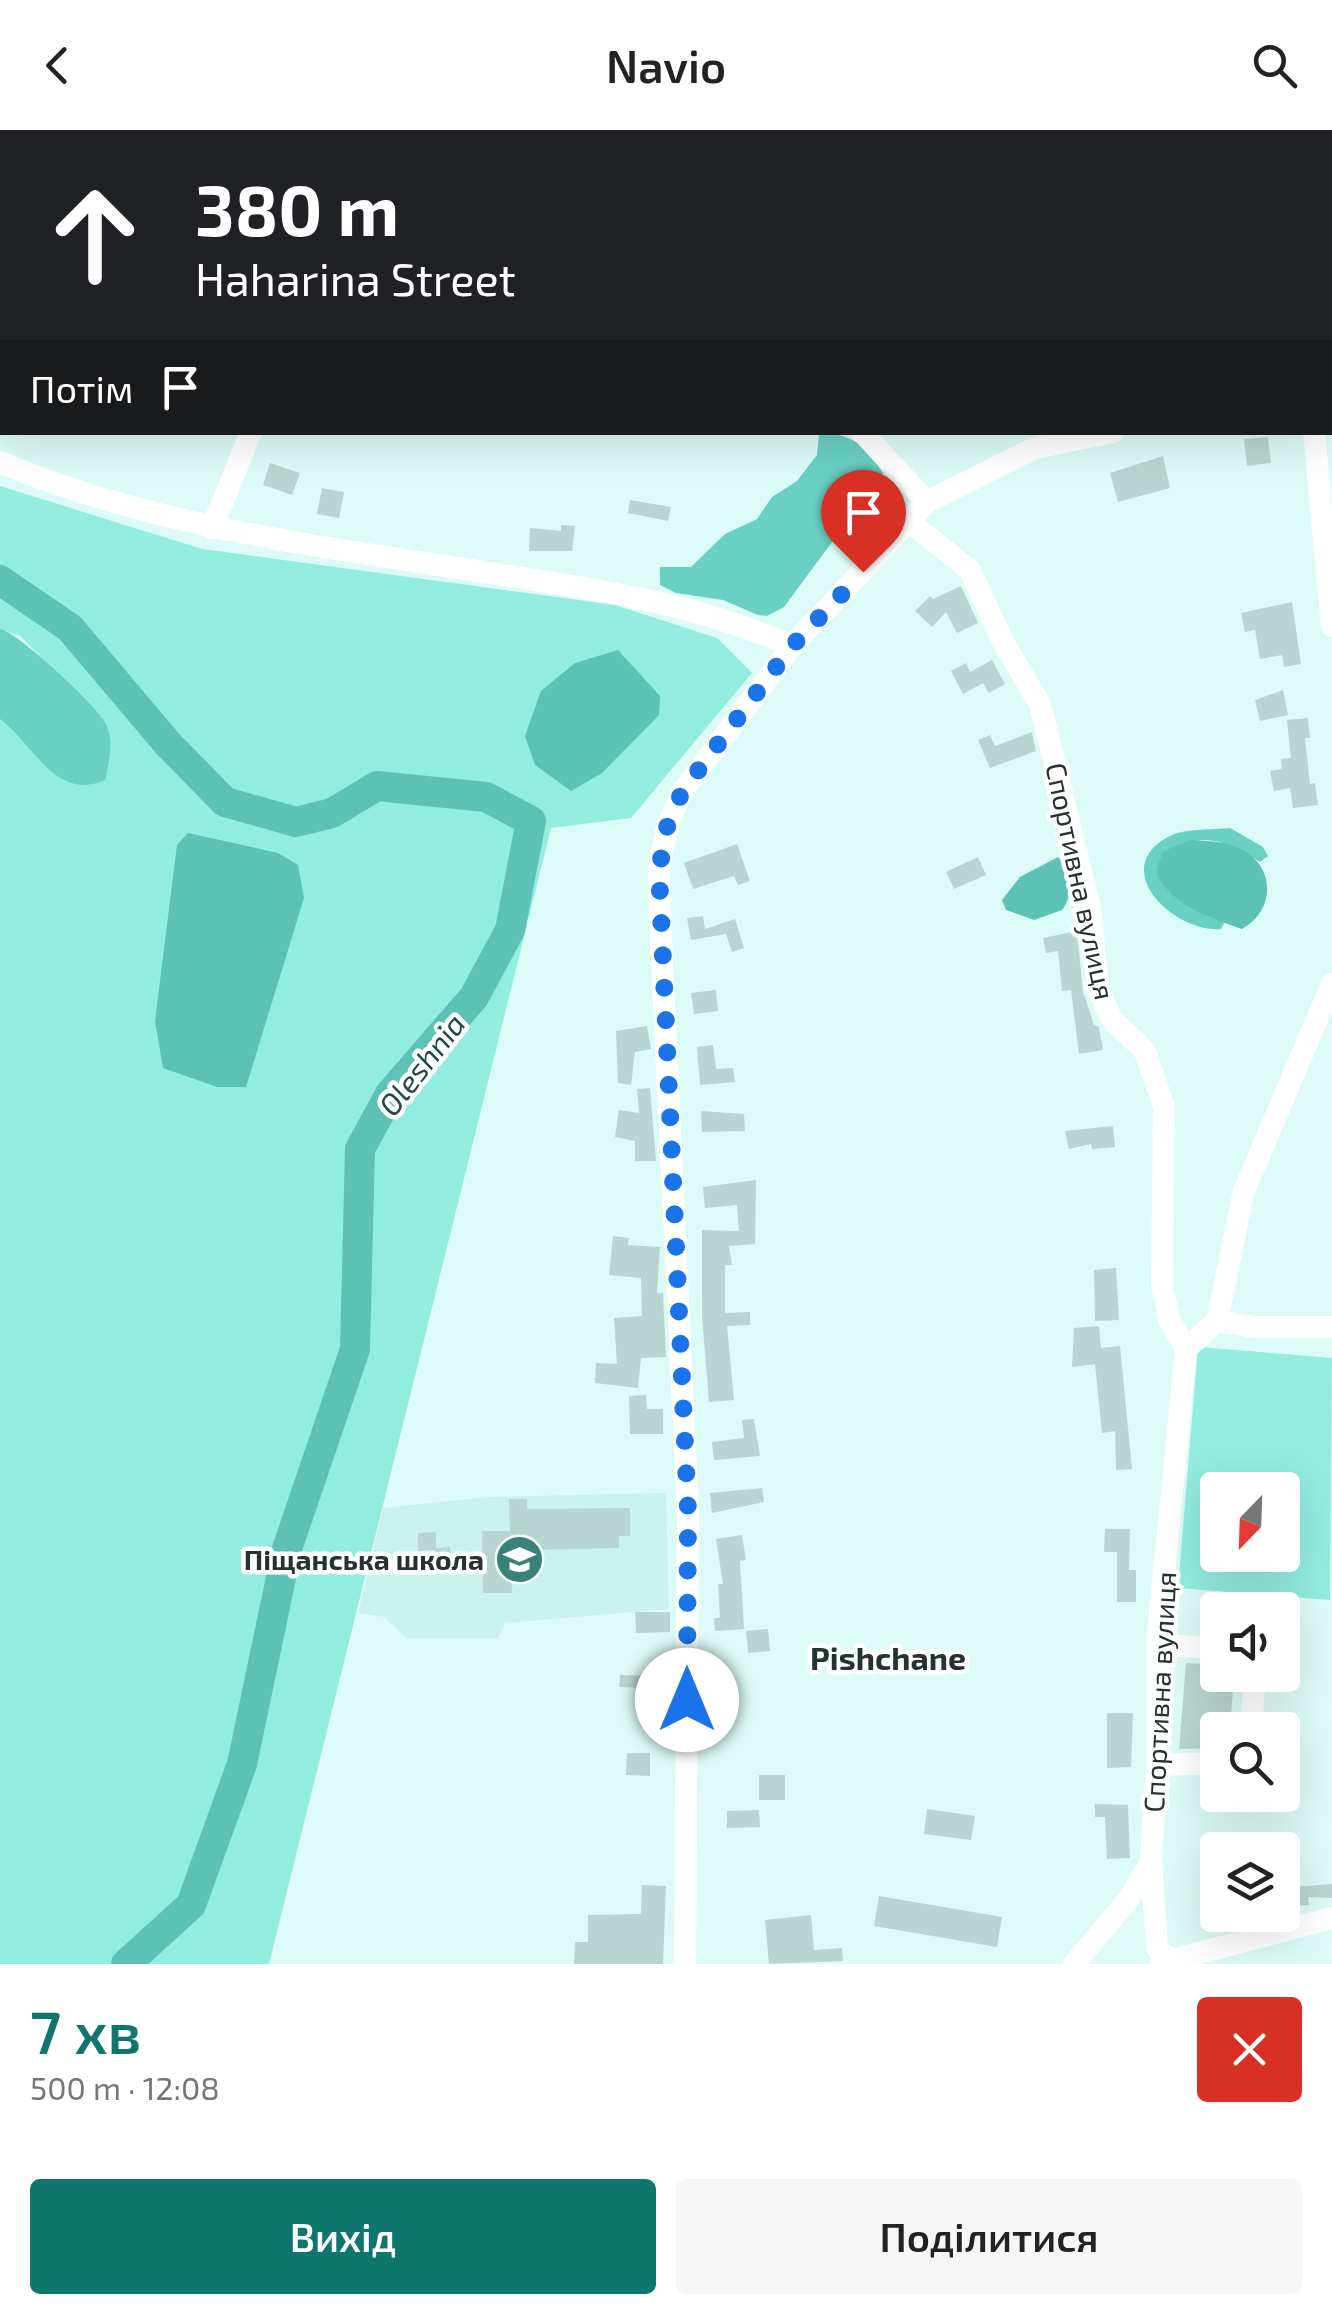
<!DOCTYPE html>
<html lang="uk">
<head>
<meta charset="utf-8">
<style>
  :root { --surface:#fff; --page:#f6f6f6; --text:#222; --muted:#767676; --accent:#0f766e }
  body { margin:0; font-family:"Exo 2",sans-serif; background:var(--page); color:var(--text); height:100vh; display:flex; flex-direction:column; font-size:38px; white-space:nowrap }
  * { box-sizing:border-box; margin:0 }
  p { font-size:32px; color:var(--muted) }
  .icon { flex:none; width:55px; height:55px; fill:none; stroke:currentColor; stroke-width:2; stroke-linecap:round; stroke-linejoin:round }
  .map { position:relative; height:1834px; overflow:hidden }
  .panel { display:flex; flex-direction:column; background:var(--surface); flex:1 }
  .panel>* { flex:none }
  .hud { position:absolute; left:0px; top:0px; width:1332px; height:305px; box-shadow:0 10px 40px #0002; background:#202124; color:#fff; overflow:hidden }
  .needle { width:65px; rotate:203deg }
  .buttons { position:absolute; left:1200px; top:1342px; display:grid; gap:20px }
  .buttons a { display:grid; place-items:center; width:100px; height:100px; border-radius:10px; background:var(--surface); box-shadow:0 10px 40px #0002; font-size:50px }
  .pin { position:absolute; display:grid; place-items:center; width:85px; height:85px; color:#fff; margin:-102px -42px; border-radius:50% 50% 50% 0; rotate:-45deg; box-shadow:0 0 10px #0007 }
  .pin .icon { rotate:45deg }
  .me { position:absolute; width:110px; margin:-55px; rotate:0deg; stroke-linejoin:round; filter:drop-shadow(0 0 8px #0008) }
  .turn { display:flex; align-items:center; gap:35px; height:210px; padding:0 30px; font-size:45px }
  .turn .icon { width:130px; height:130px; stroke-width:2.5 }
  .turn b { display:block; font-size:70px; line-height:85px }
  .then { display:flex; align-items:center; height:95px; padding:0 30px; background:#0003; gap:20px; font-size:38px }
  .round { display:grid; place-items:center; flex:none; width:105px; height:105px; border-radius:10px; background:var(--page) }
  .headline { display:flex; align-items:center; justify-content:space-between; height:170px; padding:0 30px }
  h1 { font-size:60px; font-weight:600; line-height:75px; color:var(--accent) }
  .cta { display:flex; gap:20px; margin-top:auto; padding:20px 30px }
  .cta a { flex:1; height:115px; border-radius:10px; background:var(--accent); color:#fff; font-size:40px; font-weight:600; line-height:115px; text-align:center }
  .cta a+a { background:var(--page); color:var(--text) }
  header { display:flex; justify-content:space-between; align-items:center; height:130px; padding:0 30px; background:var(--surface); font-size:45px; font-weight:600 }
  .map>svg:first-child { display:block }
  .built { fill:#c9f2ec }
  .green { fill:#92ece0; fill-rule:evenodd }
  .forest { fill:#6ad0c4 }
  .water { fill:#5cc2b6 }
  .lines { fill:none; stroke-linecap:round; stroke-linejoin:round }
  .river { stroke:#5cc2b6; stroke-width:30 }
  .building { fill:#b8d6d1 }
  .minor { stroke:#fff; stroke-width:22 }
  .route { stroke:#1a73e8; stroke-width:18; stroke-dasharray:0 32.4 }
  .labels { text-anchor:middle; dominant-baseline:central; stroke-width:9; stroke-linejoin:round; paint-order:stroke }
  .street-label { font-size:28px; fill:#263230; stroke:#fff }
  .poi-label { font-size:28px; font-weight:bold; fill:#263230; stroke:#fff; text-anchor:end }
  .water-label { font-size:30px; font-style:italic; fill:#1e4b46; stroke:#fff }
  .quarter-label { font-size:32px; font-weight:bold; fill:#263230; stroke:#fff }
</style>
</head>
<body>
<header><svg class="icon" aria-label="back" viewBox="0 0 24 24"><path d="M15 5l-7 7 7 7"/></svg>Navio<svg class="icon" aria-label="search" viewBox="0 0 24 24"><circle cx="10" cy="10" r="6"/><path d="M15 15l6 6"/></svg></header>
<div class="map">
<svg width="1332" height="1834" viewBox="0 0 1332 1834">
  <rect width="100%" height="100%" fill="#dcfbf6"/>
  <!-- built -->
  <path class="built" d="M666,1363L669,1479L505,1493L498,1508H406L384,1487L358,1483L383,1378L489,1367Z"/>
  <!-- green -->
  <g class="green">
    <path d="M0,356L202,419L615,475L717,508L752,543L631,688L551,698L269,1834H0V589L24,608L40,631L109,619L101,587L20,506L0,499ZM168,816L255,918L246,956L155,891Z"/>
    <path d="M1198,1217L1332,1228L1330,1470L1178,1458ZM1218,1360H1282V1425H1218Z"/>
  </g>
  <!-- forest -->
  <g class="forest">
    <path d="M819,303C851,303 866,315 883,343L784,477L767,486L758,485L723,470L676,463L660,455V437H691L725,404L757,389L772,367L797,351L817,325Z"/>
    <path d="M0,499C17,501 100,579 106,594C114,611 109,634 105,650C55,672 34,614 0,589Z"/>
    <path d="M1230,698L1263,717L1268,726L1260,732C1222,706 1186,697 1156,739L1170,762L1224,793L1221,799C1174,803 1108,739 1168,707C1184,698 1212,700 1230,698Z"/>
  </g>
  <!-- water -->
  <g class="water">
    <path d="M618,520L660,566L659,585L602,643L571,661L535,635L525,606L541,561L575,533Z"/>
    <path d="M188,703L278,723L298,735L304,768L246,957H217L163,938L155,891L177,715Z"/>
    <path d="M1191,710C1206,711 1225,711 1239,718C1276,735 1276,780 1242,799C1213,789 1164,773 1156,739L1164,721Z"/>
    <path d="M1058,727C1072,742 1075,762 1062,780L1034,790L1006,780L1002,770L1020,747Z"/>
  </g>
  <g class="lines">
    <!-- river -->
    <path class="river" d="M0,450L70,498L168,614L225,672L296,692L332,683L377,656L486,667L531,691L510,800L474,867L390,964L360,1019L355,1219L287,1419L242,1634L191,1775L126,1834"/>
  </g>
  <!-- building -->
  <g class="building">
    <path d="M1268,307L1271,333L1247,336L1244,309Z"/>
    <path d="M1163,326L1170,358L1118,372L1110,343Z"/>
    <path d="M270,333L300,343L292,365L263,355Z"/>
    <path d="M322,358L344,362L339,388L317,384Z"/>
    <path d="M630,370L671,377L668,391L628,383Z"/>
    <path d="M561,395L575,396L572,421H529L530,398L561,401Z"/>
    <path d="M961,456L978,493L957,503L946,482L932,497L915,481L930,466L933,469Z"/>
    <path d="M1292,472L1301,534L1284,537L1282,525L1260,529L1255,500L1245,502L1241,483Z"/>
    <path d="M992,530L1005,554L989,563L983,553L963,564L951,541L966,533L970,542Z"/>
    <path d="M1283,560L1288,585L1260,591L1255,570Z"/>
    <path d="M1308,588L1310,608H1305L1310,654L1315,653L1318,675L1293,678L1290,658L1274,661L1270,641L1282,639L1281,629L1291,628L1287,590Z"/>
    <path d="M1032,602L1036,621L990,638L978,610L990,605L995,616Z"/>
    <path d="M737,714L750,751L738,755L734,746L693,759L684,733Z"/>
    <path d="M978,727L986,745L954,759L946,742Z"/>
    <path d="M703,786L705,799L735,789L744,818L732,822L726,804L691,810L687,788Z"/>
    <path d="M1077,801L1083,861L1094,895L1099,897L1103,920L1079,924L1071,860L1062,861L1058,821L1046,823L1043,808Z"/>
    <path d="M716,860L718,881L694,884L691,863Z"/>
    <path d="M647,896L651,919L635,922L631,955L618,953L616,901Z"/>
    <path d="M713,915L716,939L733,938L735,952L700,955L697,917Z"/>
    <path d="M650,958L656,1031H635V1011L615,1007L619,980L639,983L637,959Z"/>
    <path d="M701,981L744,984L745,1001L702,1002Z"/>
    <path d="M1113,996L1115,1017L1092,1019L1091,1014L1069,1019L1065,1001Z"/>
    <path d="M756,1050L755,1114L729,1116L732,1135H725V1183L750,1182V1195L727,1196L734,1270L709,1272L702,1186V1100L739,1101L737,1075L705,1078L703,1057Z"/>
    <path d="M613,1106L629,1108L628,1115L660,1117L657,1163H663L666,1227L641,1228L638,1258L595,1253L596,1233L617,1234L614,1188L642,1186L641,1148L609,1145Z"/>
    <path d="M1116,1138L1119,1190L1095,1191L1094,1140Z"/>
    <path d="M1099,1196L1101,1218L1120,1216L1132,1339L1116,1340L1115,1301L1102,1303L1095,1234L1072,1237L1074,1198Z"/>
    <path d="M646,1265L647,1279H663V1304H630L629,1266Z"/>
    <path d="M754,1289L760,1326L714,1330L712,1312L744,1308L742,1290Z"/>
    <path d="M762,1358L764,1372L712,1383L710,1363Z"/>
    <path d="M509,1369H527V1379L630,1378V1406H619V1418L529,1420L530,1433H511L512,1463H483L482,1401H510Z"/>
    <path d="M1105,1399H1130L1129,1440H1136V1472H1117V1422H1104Z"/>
    <path d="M436,1402V1418L450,1417L451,1435H435L434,1420L418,1421V1403Z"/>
    <path d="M742,1405L746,1430L740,1431L744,1499L715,1501L714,1488H720L718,1454H723L716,1409Z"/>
    <path d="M635,1482H670V1502L636,1503Z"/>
    <path d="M768,1499L770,1521L748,1523L746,1501Z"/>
    <path d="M1186,1533L1218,1535V1545H1234L1230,1600H1218V1618L1179,1619Z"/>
    <path d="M620,1545L670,1546V1566H643V1558L619,1557Z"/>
    <path d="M1107,1583H1133L1131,1637L1107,1638Z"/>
    <path d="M627,1623H650V1646L626,1645Z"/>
    <rect x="759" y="1645" width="26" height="25"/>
    <path d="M1095,1674L1128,1675L1130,1728L1107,1729L1105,1687H1095Z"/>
    <path d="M927,1679L975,1686L971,1710L924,1704Z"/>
    <path d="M759,1680L760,1697L727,1698V1681Z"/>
    <path d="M1332,1754V1768L1308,1767L1309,1775L1288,1776L1284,1767L1283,1758Z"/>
    <path d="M642,1755L666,1756L663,1834H574L575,1812H588V1785L641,1784Z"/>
    <path d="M879,1766L1002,1787L997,1817L874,1796Z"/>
    <path d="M811,1785L814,1820L842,1818L843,1831L769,1834L765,1790Z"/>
  </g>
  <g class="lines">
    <!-- minor -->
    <g class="minor">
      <path d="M963,0L964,2"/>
      <path d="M1317,2L1318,0"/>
      <path d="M0,37L2,38"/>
      <path d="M1330,261H1332"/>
      <path d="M862,302L927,372"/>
      <path d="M1314,302L1332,496"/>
      <path d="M0,332C158,399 329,417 497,444C606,461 690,472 792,516"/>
      <path d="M911,393L970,440L1003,512L1040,574L1090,777L1098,859L1111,888L1145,921L1164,977L1162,1155L1169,1189L1186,1219L1157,1515V1635L1151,1731L1157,1818L1176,1834"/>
      <path d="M212,398L251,302"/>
      <path d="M1217,1191L1254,1197H1332"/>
      <path d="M1186,1219L1217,1191L1244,1061L1332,854"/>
      <path d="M1157,1515L1218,1518"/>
      <path d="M1251,1600L1255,1545"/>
      <path d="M1157,1635L1218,1633"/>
      <path d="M1161,1833L1332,1788"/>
      <path d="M685,1834L688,1381L660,787L659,740L667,697L682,662L792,516L927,372L1035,318L1113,302"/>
      <path d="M1074,1834L1128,1770L1150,1733"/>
    </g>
  </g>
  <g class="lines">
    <!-- route -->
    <path class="route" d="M687,1570L688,1381L659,740L667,697L682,662L792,516L863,442"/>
  </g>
  <!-- icons -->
  <defs>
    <symbol id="school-disc" viewBox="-11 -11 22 22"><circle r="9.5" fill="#3a8178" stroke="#fff"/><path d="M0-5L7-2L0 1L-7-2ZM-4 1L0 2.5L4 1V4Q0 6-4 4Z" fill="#fff"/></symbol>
  </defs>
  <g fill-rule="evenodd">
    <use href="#school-disc" x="492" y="1402" width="55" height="55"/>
  </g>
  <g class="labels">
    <!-- street labels -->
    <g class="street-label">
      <text transform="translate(1081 751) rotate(78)">Спортивна вулиця</text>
      <text transform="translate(1159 1562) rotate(-87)">Спортивна вулиця</text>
    </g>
    <!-- poi labels -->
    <g class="poi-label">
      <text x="484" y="1429">Піщанська школа</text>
    </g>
    <!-- water labels -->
    <g class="water-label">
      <text transform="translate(421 934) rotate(-52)">Oleshnia</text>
    </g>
    <!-- quarter labels -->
    <g class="quarter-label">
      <text x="888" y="1527">Pishchane</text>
    </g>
  </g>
</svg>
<div class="buttons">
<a><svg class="needle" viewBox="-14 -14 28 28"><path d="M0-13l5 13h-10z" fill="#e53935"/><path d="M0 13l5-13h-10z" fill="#767676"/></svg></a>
<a><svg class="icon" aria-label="sound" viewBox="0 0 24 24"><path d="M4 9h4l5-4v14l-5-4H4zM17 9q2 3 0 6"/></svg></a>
<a><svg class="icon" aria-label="search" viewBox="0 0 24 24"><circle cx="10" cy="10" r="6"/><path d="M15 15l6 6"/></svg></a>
<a><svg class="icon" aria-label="layers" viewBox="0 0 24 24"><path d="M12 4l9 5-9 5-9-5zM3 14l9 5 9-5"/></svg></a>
</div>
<div class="pin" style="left:863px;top:442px;background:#d93025"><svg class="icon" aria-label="arrive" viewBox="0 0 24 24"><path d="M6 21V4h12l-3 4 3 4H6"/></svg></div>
<svg class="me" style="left:687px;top:1570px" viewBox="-20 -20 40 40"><circle r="19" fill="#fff"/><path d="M0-13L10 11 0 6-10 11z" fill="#1a73e8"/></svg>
<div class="hud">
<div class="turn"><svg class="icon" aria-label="ahead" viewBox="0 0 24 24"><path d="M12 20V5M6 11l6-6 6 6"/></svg><div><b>380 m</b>Haharina Street</div></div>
<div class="then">Потім<svg class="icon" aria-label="arrive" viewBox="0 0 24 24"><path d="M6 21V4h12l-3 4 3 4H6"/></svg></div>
</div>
</div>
<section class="panel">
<div class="headline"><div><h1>7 хв</h1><p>500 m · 12:08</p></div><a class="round" style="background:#d93025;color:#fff"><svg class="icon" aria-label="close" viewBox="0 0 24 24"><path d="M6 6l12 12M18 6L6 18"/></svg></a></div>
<div class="cta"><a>Вихід</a><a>Поділитися</a></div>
</section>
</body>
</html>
